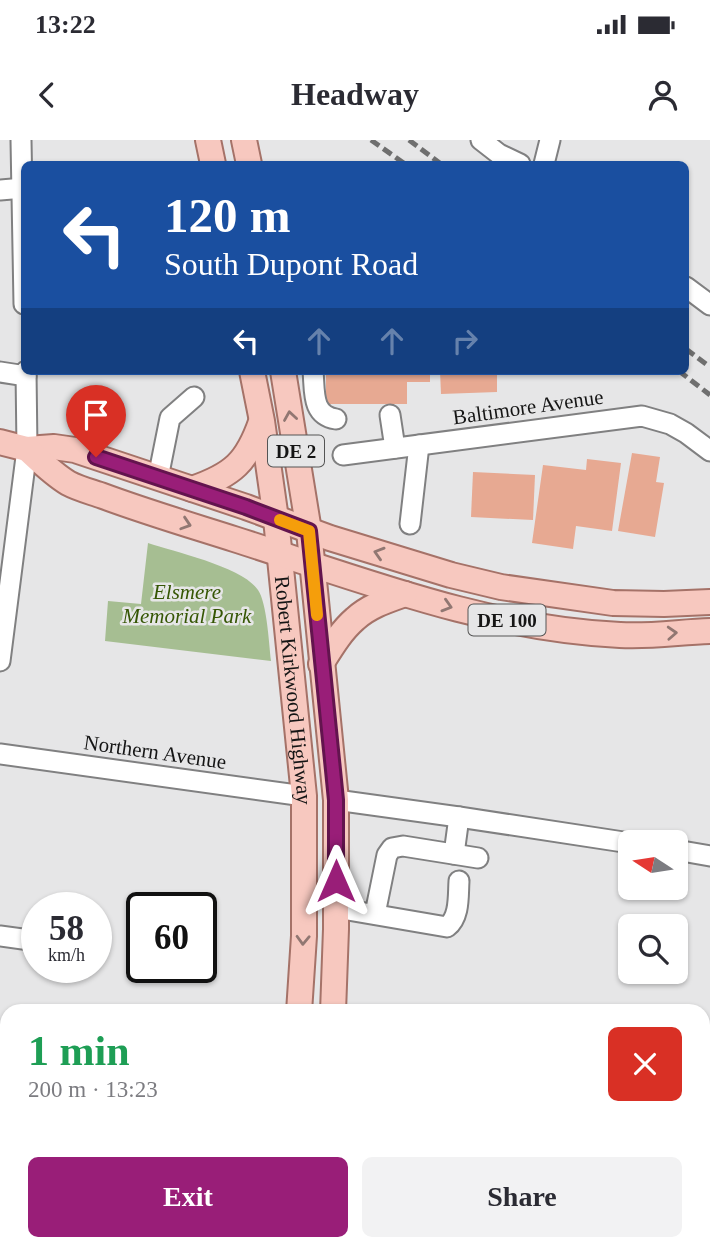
<!DOCTYPE html>
<html lang="en">
<head>
<meta charset="utf-8">
<style>
  :root { --surface:#fff; --page:#f2f2f3; --text:#2b2b33; --muted:#7c7c81; --accent:#991e78 }
  body { margin:0; font-family:Georgia,serif; background:var(--page); color:var(--text); height:100vh; display:flex; flex-direction:column; font-size:26px; white-space:nowrap }
  * { box-sizing:border-box; margin:0 }
  p { font-size:23px; color:var(--muted) }
  .icon { flex:none; width:38px; height:38px; fill:none; stroke:currentColor; stroke-width:2; stroke-linecap:round; stroke-linejoin:round }
  .map { position:relative; flex:1; overflow:hidden }
  .panel { position:absolute; left:0px; top:864px; width:710px; height:247px; display:flex; flex-direction:column; background:var(--surface); border-radius:21px 21px 0 0; box-shadow:0 2px 5px #0004 }
  .panel>* { flex:none }
  .hud { position:absolute; left:21px; top:21px; width:668px; height:214px; border-radius:10px; box-shadow:0 2px 5px #0004; background:#1a4fa0; color:#fff; overflow:hidden }
  .needle { width:46px; rotate:282deg }
  .controls { position:absolute; left:618px; top:690px; display:grid; gap:14px }
  .controls a { display:grid; place-items:center; width:70px; height:70px; border-radius:10px; background:var(--surface); box-shadow:0 2px 5px #0004; font-size:35px }
  .speed { position:absolute; left:21px; top:752px; display:flex; gap:14px; font-size:35px; font-weight:700; text-align:center }
  .speed>* { display:grid; place-content:center; width:91px; height:91px; border-radius:50%; background:var(--surface); box-shadow:0 2px 5px #0004; line-height:1 }
  .speed small { font-size:18px; font-weight:400 }
  .speed .limit { border:4px solid #111; border-radius:10px; background:#fff; color:#111 }
  .pin { position:absolute; display:grid; place-items:center; width:60px; height:60px; color:#fff; margin:-72px -30px; border-radius:50% 50% 50% 0; rotate:-45deg; box-shadow:0 0 7px #0007 }
  .pin .icon { rotate:45deg }
  .me { position:absolute; width:77px; margin:-38px; rotate:0deg; stroke-linejoin:round; filter:drop-shadow(0 0 5px #0008) }
  .turn { display:flex; align-items:center; gap:24px; height:147px; padding:0 28px; font-size:32px }
  .turn .icon { width:91px; height:91px; stroke-width:2.5 }
  .turn b { display:block; font-size:49px; line-height:60px }
  .lanes { display:flex; align-items:center; height:66px; padding:0 28px; background:#0003; justify-content:center; gap:35px; direction:ltr }
  .lanes .off { opacity:.35 }
  .round { display:grid; place-items:center; flex:none; width:74px; height:74px; border-radius:10px; background:var(--page) }
  .overview { display:flex; align-items:center; justify-content:space-between; height:119px; padding:0 28px }
  h1 { font-size:42px; font-weight:700; line-height:52px; color:#1e9e55 }
  .action { display:flex; gap:14px; margin-top:auto; padding:14px 28px }
  .action a { flex:1; height:80px; border-radius:10px; background:var(--accent); color:#fff; font-size:28px; font-weight:700; line-height:80px; text-align:center }
  .action a+a { background:var(--page); color:var(--text) }
  .status { display:flex; justify-content:space-between; align-items:center; height:49px; padding:0 35px; background:var(--surface); direction:ltr }
  .status svg { height:19px; fill:currentColor }
  header { display:flex; justify-content:space-between; align-items:center; height:91px; padding:0 28px; background:var(--surface); font-size:32px; font-weight:700 }
  .map>svg:first-child { display:block }
  .green { fill:#a6be92 }
  .building { fill:#e7a992 }
  .lines { fill:none; stroke-linecap:round; stroke-linejoin:round }
  .minor-casing { stroke:#808081; stroke-width:23 }
  .major-casing { stroke:#a57268; stroke-width:28 }
  .minor { stroke:#fff; stroke-width:19 }
  .major { stroke:#f7c8bf; stroke-width:24 }
  .rail { stroke:#6f6f6f; stroke-width:5; stroke-dasharray:10 5; stroke-linecap:butt }
  .oneway { stroke:#917772 }
  .route-casing { stroke:#63144e; stroke-width:18 }
  .route { stroke:#991e78; stroke-width:12 }
  .slow { stroke:#f59e0b; stroke-width:12 }
  .labels { text-anchor:middle; dominant-baseline:central; stroke-width:5; stroke-linejoin:round; paint-order:stroke }
  .shield { fill:#e6e6e7; stroke:#545454; stroke-width:2 }
  .shield-label { font-size:19px; font-weight:bold; fill:#151515 }
  .street-label { font-size:21px; fill:#151515; stroke:#e6e6e7 }
  .park-label { font-size:21px; font-style:italic; fill:#355604; stroke:#e6e6e7 }
</style>
</head>
<body>
<div class="status"><b>13:22</b><svg viewBox="0 0 49 12"><path d="M0 12V9h3v3zM5 12V6h3v6zM10 12V3h3v9zM15 12V0h3v12zM26 1h20v11H26zM47 4h2v5h-2z"/></svg></div>
<header><svg class="icon" aria-label="back" viewBox="0 0 24 24"><path d="M15 5l-7 7 7 7"/></svg>Headway<svg class="icon" aria-label="person" viewBox="0 0 24 24"><circle cx="12" cy="8" r="4"/><path d="M4 21q1-7 8-7t8 7"/></svg></header>
<div class="map">
<svg width="710" height="1110" viewBox="0 0 710 1110">
  <rect width="100%" height="100%" fill="#e6e6e7"/>
  <!-- green -->
  <path class="green" d="M148,403C175,412 243,427 258,450C267,463 269,504 271,521L105,501L108,461L141,464Z"/>
  <!-- building -->
  <g class="building">
    <path d="M326,231H430V242H407V264H326Z"/>
    <path d="M440,231H497V252L441,254Z"/>
    <path d="M632,313L660,317L656,342L664,343L655,397L618,391Z"/>
    <path d="M587,319L621,323L612,391L576,386L573,409L532,403L543,325L586,330Z"/>
    <path d="M473,332L535,335L533,380L471,377Z"/>
    <path d="M375,1104H420L419,1110H375Z"/>
  </g>
  <g class="lines">
    <defs>
      <g id="minor">
        <path d="M21,0L24,164"/>
        <path d="M481,0L499,14L520,24"/>
        <path d="M544,24L550,0"/>
        <path d="M0,50L24,48"/>
        <path d="M686,147L710,165"/>
        <path d="M313,231C315,251 311,275 336,279"/>
        <path d="M0,232L26,236"/>
        <path d="M390,275L395,308"/>
        <path d="M343,315L642,276L670,284L686,293L710,311"/>
        <path d="M158,338L170,278L194,257"/>
        <path d="M410,384L419,305"/>
        <path d="M0,521L27,309L26,231"/>
        <path d="M0,614L304,656"/>
        <path d="M336,660L459,677L630,703"/>
        <path d="M676,710L710,716"/>
        <path d="M454,714L459,677"/>
        <path d="M336,768L447,787C460,777 458,756 459,741"/>
        <path d="M375,774L387,715L392,708L403,706L478,718"/>
        <path d="M0,796L37,801"/>
        <path d="M0,922L7,923"/>
        <path d="M0,1026L7,1027"/>
        <path d="M704,1029L710,1030"/>
        <path d="M327,1110L344,1104"/>
        <path d="M441,1110L442,1104"/>
      </g>
      <g id="major">
        <path d="M208,0L213,24"/>
        <path d="M244,0L249,24"/>
        <path id="s1" d="M252,231L262,281L276,379L304,656V796L299,872"/>
        <path d="M283,231L309,391L336,660V789L333,872"/>
        <path d="M0,302L27,309L54,307L75,310L246,367L330,398L451,435L501,447L613,463L664,464L710,462"/>
        <path d="M27,309C40,321 53,334 68,343C79,349 92,352 103,356C146,372 190,385 234,399C360,439 486,489 620,495C649,497 680,492 710,491"/>
        <path d="M192,349C233,335 247,322 261,282"/>
        <path d="M321,524C331,508 341,491 355,479C369,466 388,460 405,454"/>
        <path d="M295,1104L296,1110"/>
        <path d="M272,1110L273,1104"/>
      </g>
    </defs>
    <!-- minor casing -->
    <use href="#minor" class="minor-casing"/>
    <!-- major casing -->
    <use href="#major" class="major-casing"/>
    <!-- minor -->
    <use href="#minor" class="minor"/>
    <!-- major -->
    <use href="#major" class="major"/>
    <!-- rail -->
    <g class="rail">
      <path d="M371,0L405,24"/>
      <path d="M409,0L441,24"/>
      <path d="M686,209L710,227"/>
      <path d="M679,231L710,255"/>
    </g>
  </g>
  <!-- one-way arrows -->
  <defs><path id="oneway-chevron" d="M-2-3.5L2.5 0L-2 3.5" fill="none" stroke-width="1.6" stroke-linecap="round" stroke-linejoin="round" transform="scale(1.75)"/></defs>
  <g class="oneway">
    <use href="#oneway-chevron" transform="translate(290 276) rotate(-99)"/>
    <use href="#oneway-chevron" transform="translate(186 384) rotate(18)"/>
    <use href="#oneway-chevron" transform="translate(379 413) rotate(-163)"/>
    <use href="#oneway-chevron" transform="translate(447 466) rotate(17)"/>
    <use href="#oneway-chevron" transform="translate(672 493) rotate(-3)"/>
    <use href="#oneway-chevron" transform="translate(303 800) rotate(92)"/>
  </g>
  <g class="lines">
    <defs>
      <path id="route" d="M96,317L246,367L309,391L336,660V741"/>
    </defs>
    <!-- route casing -->
    <use href="#route" class="route-casing"/>
    <!-- route -->
    <use href="#route" class="route"/>
    <!-- slow -->
    <path class="slow" d="M280,380L309,391L317,475"/>
  </g>
  <g class="labels">
    <!-- shield labels -->
    <g class="shield">
      <rect x="268" y="295.5" width="56" height="31" rx="5"/>
      <rect x="468.5" y="464.5" width="77" height="31" rx="5"/>
    </g>
    <g class="shield-label">
      <text x="296" y="311">DE 2</text>
      <text x="507" y="480">DE 100</text>
    </g>
    <!-- street labels -->
    <g class="street-label">
      <text transform="translate(528 267) rotate(-8)">Baltimore Avenue</text>
      <text stroke="none"><textPath href="#s1" startOffset="322">Robert Kirkwood Highway</textPath></text>
      <text transform="translate(155 612) rotate(8)">Northern Avenue</text>
    </g>
    <!-- park labels -->
    <g class="park-label">
      <text x="187" y="452">Elsmere<tspan x="187" dy="24">Memorial Park</tspan></text>
    </g>
  </g>
</svg>
<div class="controls">
<a><svg class="needle" viewBox="-14 -14 28 28"><path d="M0-13l5 13h-10z" fill="#e53935"/><path d="M0 13l5-13h-10z" fill="#7c7c81"/></svg></a>
<a><svg class="icon" aria-label="search" viewBox="0 0 24 24"><circle cx="10" cy="10" r="6"/><path d="M15 15l6 6"/></svg></a>
</div>
<div class="speed"><div>58<small>km/h</small></div><div class="limit">60</div></div>
<div class="pin" style="left:96px;top:317px;background:#d93025"><svg class="icon" aria-label="arrive" viewBox="0 0 24 24"><path d="M6 21V4h12l-3 4 3 4H6"/></svg></div>
<svg class="me" style="left:336px;top:741px" viewBox="-20 -20 40 40"><path d="M0-17L14 15 0 8-14 15z" fill="#991e78" stroke="#fff" stroke-width="4"/></svg>
<div class="hud">
<div class="turn"><svg class="icon" aria-label="left" viewBox="0 0 24 24"><path d="M17 20v-9H6M10 6l-5 5 5 5"/></svg><div><b>120 m</b>South Dupont Road</div></div>
<div class="lanes"><svg class="icon" aria-label="left" viewBox="0 0 24 24"><path d="M17 20v-9H6M10 6l-5 5 5 5"/></svg><svg class="icon off" aria-label="ahead" viewBox="0 0 24 24"><path d="M12 20V5M6 11l6-6 6 6"/></svg><svg class="icon off" aria-label="ahead" viewBox="0 0 24 24"><path d="M12 20V5M6 11l6-6 6 6"/></svg><svg class="icon off" aria-label="right" viewBox="0 0 24 24"><path d="M7 20v-9h11M14 6l5 5-5 5"/></svg></div>
</div>
<section class="panel">
<div class="overview"><div><h1>1 min</h1><p>200 m · 13:23</p></div><a class="round" style="background:#d93025;color:#fff"><svg class="icon" aria-label="close" viewBox="0 0 24 24"><path d="M6 6l12 12M18 6L6 18"/></svg></a></div>
<div class="action"><a>Exit</a><a>Share</a></div>
</section>
</div>
</body>
</html>
